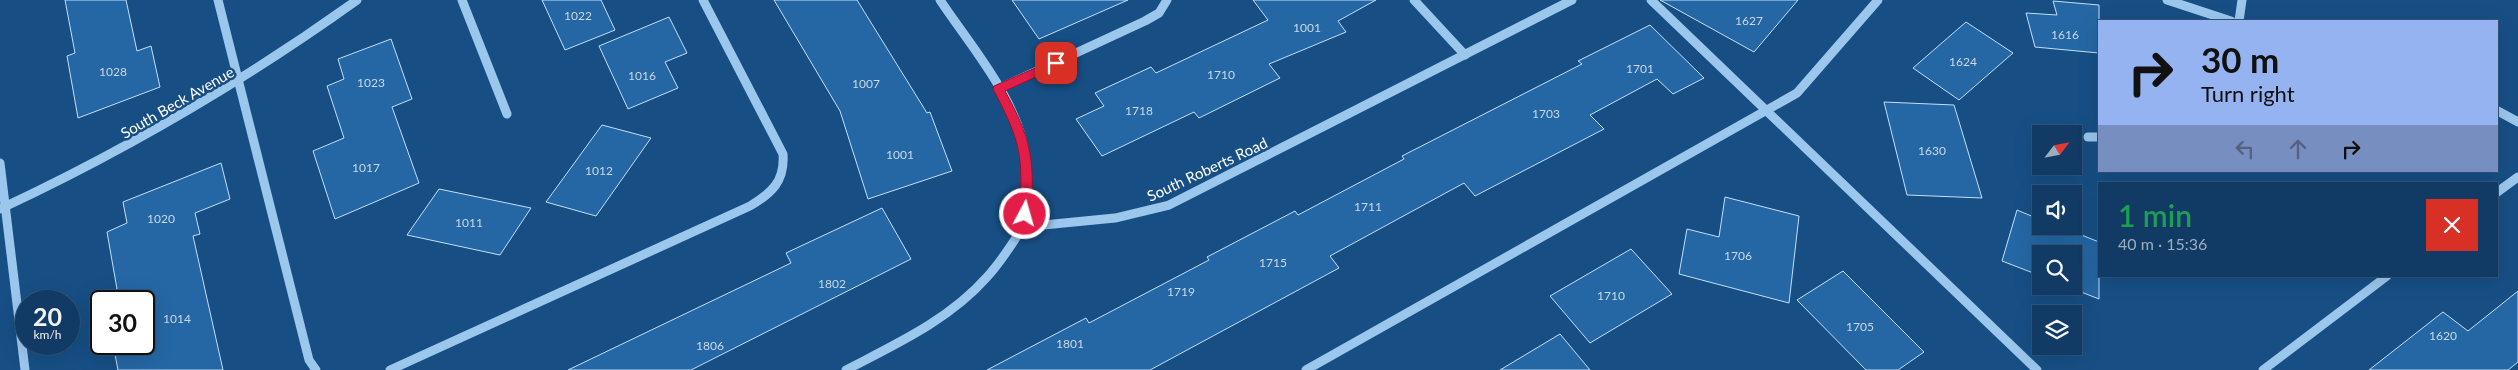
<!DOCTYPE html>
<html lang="en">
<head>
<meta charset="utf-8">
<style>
  :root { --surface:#113b64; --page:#1e466d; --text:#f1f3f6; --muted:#9cadbf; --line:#305578 }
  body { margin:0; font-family:Lato,sans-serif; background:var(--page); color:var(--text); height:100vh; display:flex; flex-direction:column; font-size:19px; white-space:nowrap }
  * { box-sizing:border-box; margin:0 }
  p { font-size:16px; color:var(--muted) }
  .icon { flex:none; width:28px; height:28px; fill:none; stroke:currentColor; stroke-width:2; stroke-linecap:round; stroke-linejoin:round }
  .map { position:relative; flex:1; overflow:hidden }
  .panel { position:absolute; left:2098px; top:182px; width:400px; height:95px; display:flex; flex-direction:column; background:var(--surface); border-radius:0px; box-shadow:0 5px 20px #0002,0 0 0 1px var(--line) }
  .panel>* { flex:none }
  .banner { position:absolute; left:2098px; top:20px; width:400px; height:152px; border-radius:0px; box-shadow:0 5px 20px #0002,0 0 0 1px var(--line); background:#95b2f1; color:#111; overflow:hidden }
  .needle { width:32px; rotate:58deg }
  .buttons { position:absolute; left:2032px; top:125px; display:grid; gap:10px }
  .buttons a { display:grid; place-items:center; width:50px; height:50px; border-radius:0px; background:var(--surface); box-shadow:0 5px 20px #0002,0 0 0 1px var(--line); font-size:25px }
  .speed { position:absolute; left:15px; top:290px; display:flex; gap:10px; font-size:25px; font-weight:700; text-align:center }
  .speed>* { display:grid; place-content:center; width:65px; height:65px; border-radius:50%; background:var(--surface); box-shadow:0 5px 20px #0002,0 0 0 1px var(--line); line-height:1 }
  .speed small { font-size:12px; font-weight:400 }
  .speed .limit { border:2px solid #111; border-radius:8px; background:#fff; color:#111 }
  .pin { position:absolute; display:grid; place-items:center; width:42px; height:42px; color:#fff; margin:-21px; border-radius:10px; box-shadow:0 2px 8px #0006 }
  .me { position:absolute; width:55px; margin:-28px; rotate:6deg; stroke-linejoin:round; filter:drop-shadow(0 0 4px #0008) }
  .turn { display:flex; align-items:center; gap:18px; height:105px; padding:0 20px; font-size:22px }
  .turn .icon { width:65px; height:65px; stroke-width:2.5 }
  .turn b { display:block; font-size:35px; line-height:42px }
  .lanes { display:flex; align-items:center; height:48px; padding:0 20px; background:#0003; justify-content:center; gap:25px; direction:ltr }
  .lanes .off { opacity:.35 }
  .round { display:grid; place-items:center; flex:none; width:52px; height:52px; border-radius:0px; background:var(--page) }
  .summary { display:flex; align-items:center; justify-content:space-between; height:85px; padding:0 20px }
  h1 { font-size:30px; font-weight:600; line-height:38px; color:#1e9e55 }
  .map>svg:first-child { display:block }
  .building { fill:#2567a4; stroke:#c2dffa }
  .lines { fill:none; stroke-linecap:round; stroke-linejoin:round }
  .minor { stroke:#9cc7ed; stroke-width:9 }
  .route { fill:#e11d48; stroke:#92132f }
  .labels { text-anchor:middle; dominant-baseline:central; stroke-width:5; stroke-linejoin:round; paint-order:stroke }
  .number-label { font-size:12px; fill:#c8d9e8 }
  .street-label { font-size:15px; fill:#fff; stroke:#174f85 }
</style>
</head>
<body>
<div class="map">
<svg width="2518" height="370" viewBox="0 0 2518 370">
  <rect width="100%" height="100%" fill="#174f85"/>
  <!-- building -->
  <g class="building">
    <path d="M65,0H126L137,51L151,46L160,87L78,118L67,56L75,53Z"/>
    <path d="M542,0H601L615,30L565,50Z"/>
    <path d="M774,0H857L927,113L930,112L952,171L868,199L840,111Z"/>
    <path d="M1012,0H1128L1039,39Z"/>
    <path d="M1253,0H1376L1338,21L1346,32L1269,64L1280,78L1199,118L1194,112L1102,156L1076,119L1104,106L1095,93L1151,67L1156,73L1268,20Z"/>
    <path d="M1660,0H1798L1754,52Z"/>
    <path d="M2053,1L2099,5V53L2035,47L2026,13L2057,15Z"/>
    <path d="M669,17L687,53L665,62L678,88L628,109L599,46Z"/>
    <path d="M1966,22L2013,53L1959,100L1913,68Z"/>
    <path d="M1650,25L1704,78L1673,94L1657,79L1590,115L1604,129L1475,196L1464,183L1330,256L1339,268L1150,370H987L1086,318L1089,323L1209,260L1207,257L1295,211L1298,215L1404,159L1402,156L1582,64L1578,61Z"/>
    <path d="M391,39L412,99L392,107L419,183L335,219L313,151L344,138L327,86L344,79L338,59Z"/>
    <path d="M1884,102L1954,105L1982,198L1907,195Z"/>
    <path d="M602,125L651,138L596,216L546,202Z"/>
    <path d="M221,163L230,199L195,213L200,234L193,236L223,370H118L113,344H144V301H106L104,294L117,289L107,232L127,223L123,202Z"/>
    <path d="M439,189L531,208L500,255L407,235Z"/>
    <path d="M1725,197L1799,216L1789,303L1679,274L1687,229L1719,237Z"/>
    <path d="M882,208L911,259L691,370H568L791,263L786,253Z"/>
    <path d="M2017,210L2041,220V226H2059L2099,242V299L2066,286H2074V254H2041V276L2002,261Z"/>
    <path d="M1631,249L1672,294L1590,343L1550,296Z"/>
    <path d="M1843,271L1924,352L1898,370H1866L1797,300Z"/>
    <path d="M2518,291V362L2508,370H2369L2443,312L2468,331Z"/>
    <path d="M1560,334L1590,370H1500Z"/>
  </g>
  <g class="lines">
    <!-- minor -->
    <g class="minor">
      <path d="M218,0L309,360L316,370"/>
      <path d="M462,0L507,114"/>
      <path d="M940,0C972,48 1018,99 1026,158C1029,181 1026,204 1023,227"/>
      <path d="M1414,0L1465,55"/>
      <path d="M1651,0L2037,370"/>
      <path d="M2167,0L2231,21"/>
      <path d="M2239,21L2242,0"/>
      <path d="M998,89L1145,21L1159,13L1167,0"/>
      <path d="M2496,110L2518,122"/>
      <path d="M2088,137H2099"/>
      <path d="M0,163L25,370"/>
      <path d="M2496,193L2518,177"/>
      <path d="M0,209C126,150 244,81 357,0"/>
      <path d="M390,370L750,206C772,193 785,181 783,154L703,0"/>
      <path d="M846,370C896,344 949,320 987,277C1001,262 1012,244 1023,227L1115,218L1169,205L1572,0"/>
      <path d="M1306,370L1797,93L1878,0"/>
      <path d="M2263,370L2387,276"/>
    </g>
  </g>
  <!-- route -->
  <path class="route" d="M1056,59L1061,63L1060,66L1005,91C1031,138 1035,160 1031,214L1025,219L1019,214C1024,156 1020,140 993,89L994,86Z"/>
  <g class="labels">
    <!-- number labels -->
    <g class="number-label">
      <text x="578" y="15">1022</text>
      <text x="1749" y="20">1627</text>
      <text x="1307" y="27">1001</text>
      <text x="2065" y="34">1616</text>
      <text x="1963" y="61">1624</text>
      <text x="1640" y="68">1701</text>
      <text x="113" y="71">1028</text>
      <text x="1221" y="74">1710</text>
      <text x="642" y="75">1016</text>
      <text x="371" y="82">1023</text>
      <text x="866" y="83">1007</text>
      <text x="1139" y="110">1718</text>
      <text x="1546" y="113">1703</text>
      <text x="1932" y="150">1630</text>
      <text x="900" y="154">1001</text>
      <text x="366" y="167">1017</text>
      <text x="599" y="170">1012</text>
      <text x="1368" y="206">1711</text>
      <text x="161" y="218">1020</text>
      <text x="469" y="222">1011</text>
      <text x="1738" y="255">1706</text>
      <text x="1273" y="262">1715</text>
      <text x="832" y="283">1802</text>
      <text x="1181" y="291">1719</text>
      <text x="1611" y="295">1710</text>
      <text x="177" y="318">1014</text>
      <text x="1860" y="326">1705</text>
      <text x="2443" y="335">1620</text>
      <text x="1070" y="343">1801</text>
      <text x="710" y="345">1806</text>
    </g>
    <!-- street labels -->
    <g class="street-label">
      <text transform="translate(177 102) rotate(-30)">South Beck Avenue</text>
      <text transform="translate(1207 169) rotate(-25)">South Roberts Road</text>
    </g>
  </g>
</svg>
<div class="buttons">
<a><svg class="needle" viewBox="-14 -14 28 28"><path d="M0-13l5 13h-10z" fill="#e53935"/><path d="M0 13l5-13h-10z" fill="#9cadbf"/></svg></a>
<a><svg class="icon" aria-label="sound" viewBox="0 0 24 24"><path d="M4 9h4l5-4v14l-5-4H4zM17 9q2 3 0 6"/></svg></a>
<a><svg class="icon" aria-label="search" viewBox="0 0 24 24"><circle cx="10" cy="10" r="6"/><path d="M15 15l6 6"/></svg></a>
<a><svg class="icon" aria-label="layers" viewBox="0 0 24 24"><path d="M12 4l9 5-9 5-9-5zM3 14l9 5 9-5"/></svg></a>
</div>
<div class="speed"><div>20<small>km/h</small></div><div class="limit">30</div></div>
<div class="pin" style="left:1056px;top:63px;background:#d93025"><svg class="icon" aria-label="arrive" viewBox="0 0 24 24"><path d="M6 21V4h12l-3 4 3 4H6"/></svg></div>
<svg class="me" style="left:1025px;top:214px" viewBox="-20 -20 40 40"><circle r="17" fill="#e11d48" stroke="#fff" stroke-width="3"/><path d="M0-11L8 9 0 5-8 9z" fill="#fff"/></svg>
<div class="banner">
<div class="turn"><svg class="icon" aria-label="right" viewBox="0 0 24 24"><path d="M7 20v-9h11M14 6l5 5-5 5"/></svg><div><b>30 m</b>Turn right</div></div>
<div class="lanes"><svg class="icon off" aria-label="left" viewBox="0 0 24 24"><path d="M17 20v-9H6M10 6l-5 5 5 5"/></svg><svg class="icon off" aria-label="ahead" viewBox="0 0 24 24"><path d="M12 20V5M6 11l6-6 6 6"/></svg><svg class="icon" aria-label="right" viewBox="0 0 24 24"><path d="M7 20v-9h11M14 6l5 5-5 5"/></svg></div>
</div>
<section class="panel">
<div class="summary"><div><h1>1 min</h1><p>40 m · 15:36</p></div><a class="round" style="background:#d93025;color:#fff"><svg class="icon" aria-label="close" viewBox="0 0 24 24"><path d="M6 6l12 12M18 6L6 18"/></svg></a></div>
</section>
</div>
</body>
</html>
